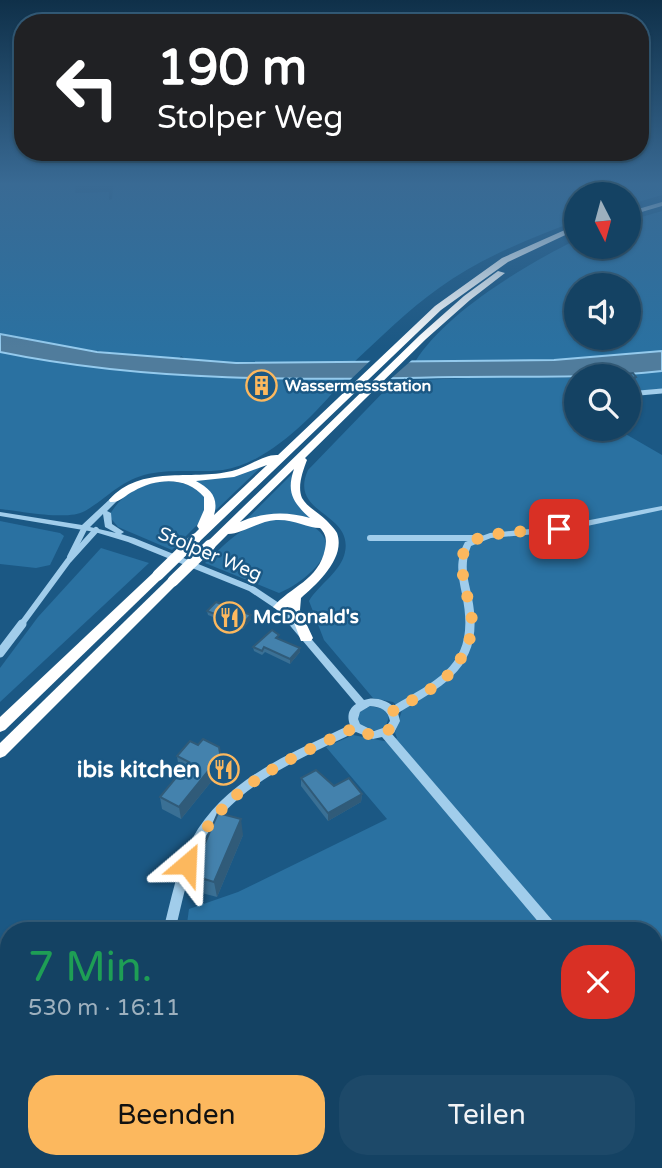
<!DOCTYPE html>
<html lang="de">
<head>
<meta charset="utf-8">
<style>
  :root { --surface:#144263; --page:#1d4969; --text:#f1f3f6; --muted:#9db0be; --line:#335b78; --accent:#fcb85e }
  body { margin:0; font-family:"Varela Round",sans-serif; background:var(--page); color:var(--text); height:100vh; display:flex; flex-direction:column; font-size:26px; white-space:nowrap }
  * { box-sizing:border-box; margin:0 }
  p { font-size:23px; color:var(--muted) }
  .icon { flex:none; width:38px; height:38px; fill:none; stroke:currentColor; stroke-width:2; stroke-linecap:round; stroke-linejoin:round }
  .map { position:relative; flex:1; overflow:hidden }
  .sheet { position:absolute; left:0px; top:922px; width:663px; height:247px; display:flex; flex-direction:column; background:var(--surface); border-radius:28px 28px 0 0; box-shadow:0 2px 5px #0004,0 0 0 2px var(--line) }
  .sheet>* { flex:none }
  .guide { position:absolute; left:14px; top:14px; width:635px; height:147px; border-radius:28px; box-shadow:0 2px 5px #0004,0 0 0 2px var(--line); background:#202124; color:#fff; overflow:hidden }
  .needle { width:46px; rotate:174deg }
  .tools { position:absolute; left:564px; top:182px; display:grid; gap:14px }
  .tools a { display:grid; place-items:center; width:77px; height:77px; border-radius:50%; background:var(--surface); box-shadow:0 2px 5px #0004,0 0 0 2px var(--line); font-size:35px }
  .pin { position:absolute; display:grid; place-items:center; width:60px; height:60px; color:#fff; margin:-30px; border-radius:14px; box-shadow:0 4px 10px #0006 }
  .me { position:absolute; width:77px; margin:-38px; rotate:26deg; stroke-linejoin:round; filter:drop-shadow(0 0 5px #0008) }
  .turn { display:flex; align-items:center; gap:24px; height:147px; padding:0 28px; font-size:32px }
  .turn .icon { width:91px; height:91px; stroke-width:2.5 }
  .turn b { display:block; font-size:49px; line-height:60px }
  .round { display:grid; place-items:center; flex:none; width:74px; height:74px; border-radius:28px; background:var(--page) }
  .head { display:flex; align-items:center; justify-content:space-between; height:119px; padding:0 28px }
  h1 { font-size:42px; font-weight:600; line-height:52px; color:#1e9e55 }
  .cta { display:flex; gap:14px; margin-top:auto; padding:14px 28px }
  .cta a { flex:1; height:80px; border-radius:28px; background:var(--accent); color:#111; font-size:28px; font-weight:600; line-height:80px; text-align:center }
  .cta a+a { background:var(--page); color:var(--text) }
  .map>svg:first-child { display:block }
  .green { fill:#2a71a1; fill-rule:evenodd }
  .water { fill:#507c9c; stroke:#94caed; stroke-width:2 }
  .pier { fill:#1b5884 }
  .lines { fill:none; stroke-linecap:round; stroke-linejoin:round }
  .minor-far3 { stroke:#a1cdeb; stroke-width:5 }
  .minor-far2 { stroke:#a1cdeb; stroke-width:6 }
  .minor-far1 { stroke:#a1cdeb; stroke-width:9 }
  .minor { stroke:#a1cdeb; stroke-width:10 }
  .tertiary { fill:#a1cdeb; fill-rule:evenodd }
  .motorway { fill:#fff; fill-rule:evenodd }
  .motorway-bridge { stroke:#fff; stroke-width:11 }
  .wall { fill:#3a7095 }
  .shaded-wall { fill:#305b79 }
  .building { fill:#4482ad; stroke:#305b79; stroke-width:2 }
  .route { stroke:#fcb85e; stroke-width:12; stroke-dasharray:0 21.6 }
  .labels { text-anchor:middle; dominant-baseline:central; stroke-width:5; stroke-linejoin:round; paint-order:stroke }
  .far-poi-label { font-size:16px; font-weight:bold; fill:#fff; stroke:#1b5884; text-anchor:start }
  .street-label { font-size:19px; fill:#fff; stroke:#1b5884 }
  .poi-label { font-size:19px; font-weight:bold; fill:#fff; stroke:#1b5884; text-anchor:start }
  .near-poi-label { font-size:23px; font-weight:bold; fill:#fff; stroke:#1b5884; text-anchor:end }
</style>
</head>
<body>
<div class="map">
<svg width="662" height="1168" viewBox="0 0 662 1168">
  <rect width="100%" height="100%" fill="#1b5884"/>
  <!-- green -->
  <g class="green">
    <path d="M0,185H76L75,193L109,192V200L112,199L113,185H662V195L628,205V194H576V221C529,239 480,258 439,288C408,310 381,337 353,363H236L187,360L181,356L178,360L147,357L51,345L0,334Z"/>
    <path d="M662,211V351L554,360L415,362C445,313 525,265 576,240V247H628V221ZM576,285H628V338H576Z"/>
    <path d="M0,352C114,375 229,380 345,378C317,413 268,464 223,470C197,473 170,468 144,475C119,482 106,499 85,511C68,521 20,511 0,509Z"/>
    <path d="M662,371V389L628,392V376H598Z"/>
    <path d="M492,377L576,378V429H617L662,455V1168H519L509,1160H654V931H186L189,909L238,892L387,819L326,747L353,735L389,742L397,738L395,733L402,710L393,702L373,698L324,640L309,601C319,584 341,572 345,552C353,512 288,514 308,470L394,381Z"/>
    <path d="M261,467L215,511L213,501L191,481L229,477Z"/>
    <path d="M292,474C287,497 299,509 317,522L303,517L243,523Z"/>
    <path d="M163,481C181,481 198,485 207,502L202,520L172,550L118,527L109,516C122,493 138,486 163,481Z"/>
    <path d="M284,518C295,522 312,523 320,532C342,554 298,586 279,593L205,563C234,536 243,523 284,518Z"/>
    <path d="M0,521L60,533L64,536L50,565L36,568L0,564Z"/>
    <path d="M101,548L149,563L0,702V668L38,617Z"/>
    <path d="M370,706L384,709L389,717L385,728C373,732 366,731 357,722L358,713Z"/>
  </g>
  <!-- water -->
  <path class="water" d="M0,334L97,352L236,363L554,360L662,351V371C592,379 526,376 456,377C304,380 150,383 0,352Z"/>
  <!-- pier -->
  <path class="pier" d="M372,359H413L386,383H347Z"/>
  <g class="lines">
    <!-- minor-far3 -->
    <path class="minor-far3" d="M628,394L662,391"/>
    <!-- minor-far2 -->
    <g class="minor-far2">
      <path d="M370,538H481"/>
      <path d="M70,557L85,527"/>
      <path d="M21,625L68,561L96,530"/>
    </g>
    <!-- minor-far1 -->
    <path class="minor-far1" d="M0,653L22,624"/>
    <!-- minor -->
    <path class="minor" d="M214,1160L218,1168"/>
    <!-- tertiary -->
    <g class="tertiary">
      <path d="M111,498H117L118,500L107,511L111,513L112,524L124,532L121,534L134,538L255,587L282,605L364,700C374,696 386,700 393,706C445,676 476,661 462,594C458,574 455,561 465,542L490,533L559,526L662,506V510L559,532L491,538L471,546C463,565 468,579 472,598C485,665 448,683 398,713L400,721L394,733L392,734L558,927L560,931H546L382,737L373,739L356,732C297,760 230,787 199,848C187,874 182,904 175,931H163C171,900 177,867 192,839C225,779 291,753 350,725C347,717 348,709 356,704L276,609L249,591L128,542L95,532L0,516V512L82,525ZM103,514L105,527L116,533L90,527ZM370,706C381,707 388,710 390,721L386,727L374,731L360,724L358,719L360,712Z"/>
      <path d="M654,1016L662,1021V1036L654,1032Z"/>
      <path d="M9,1091V1108L0,1113V1096Z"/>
      <path d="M337,1160H352L355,1168H339Z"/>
    </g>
    <!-- motorway -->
    <g class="motorway">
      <path d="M662,202V206L628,216V212Z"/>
      <path d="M576,225V230L508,262L441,310L199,542L195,543L189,539L199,529L197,526L204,510V497C187,476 156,478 134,491C125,495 120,503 110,502L109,500C141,464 190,481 232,471C247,468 263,454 278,455L435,306L502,258ZM267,465L214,515C219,498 211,489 196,481L234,477Z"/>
      <path d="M498,271L505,273L470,300L426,339L305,458L307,460C303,471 297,486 302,498C307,507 319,513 326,520C329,523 335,529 337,533C346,558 317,584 301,598L300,610L313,638L311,641H301L288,607L279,611L273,607C290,587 319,580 325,549C327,540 326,534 320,528C307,528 294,519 276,520C259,521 242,534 228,534L214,548L210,549L204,545L420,335L464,296ZM294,469C286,492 293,503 310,518C286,511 264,512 240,522Z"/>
      <path d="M158,571L162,572L164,575L162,578L5,730L0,732V717L154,572Z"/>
      <path d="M173,577L177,578L179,581L177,584L5,756L0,758V743L169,578Z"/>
    </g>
    <!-- motorway-bridge -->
    <g class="motorway-bridge">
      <path d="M158,575L195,539"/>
      <path d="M173,581L210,545"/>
    </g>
  </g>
  <!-- wall -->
  <g class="wall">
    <path d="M207,611L251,619L243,629L208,615Z"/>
    <path d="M279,639L300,652L290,664L265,652L262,655L254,651L253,647Z"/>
    <path d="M198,745L219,747L224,778L215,777L181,819L162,809L160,797L182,770L179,769L177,756Z"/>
    <path d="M301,778L362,794L361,802L328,821L301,786Z"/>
    <path d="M243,835L217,897L194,891L191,875Z"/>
  </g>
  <!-- shaded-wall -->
  <g class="shaded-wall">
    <path d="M636,377L633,388L628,390V380Z"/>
    <path d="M251,615V619L243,629L242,625Z"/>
    <path d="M300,648V652L290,664V659Z"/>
    <path d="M213,765L215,777L181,819L179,807Z"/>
    <path d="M362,794L361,802L328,821V813Z"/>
    <path d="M241,819L243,835L217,897L214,882Z"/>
    <path d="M25,1160H30L34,1168H28Z"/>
    <path d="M180,1160H194L196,1168H171Z"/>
  </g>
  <!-- building -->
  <g class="building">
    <path d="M633,373L636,377L628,380V376H604Z"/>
    <path d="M216,602L251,615L242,625L207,611Z"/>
    <path d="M272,630L279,635L276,638L300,648L290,659L264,647L262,651L253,647Z"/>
    <path d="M203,739L219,747L222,765H213L179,807L160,797L189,762L177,756L190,741L198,745Z"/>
    <path d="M316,770L334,786L349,778L362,794L328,813L301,778Z"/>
    <path d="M218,813L241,819L214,882L191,875Z"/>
    <path d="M2,1111L9,1126V1160H25L28,1168H0V1113Z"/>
    <path d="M123,1160H180L171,1168H114Z"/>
    <path d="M286,1160H317L320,1168H264Z"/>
    <path d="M455,1160H489L490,1168H456Z"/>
  </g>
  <!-- sky -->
  <linearGradient id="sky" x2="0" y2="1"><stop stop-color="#0f3049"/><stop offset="0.53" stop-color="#396a94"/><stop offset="1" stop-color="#396a94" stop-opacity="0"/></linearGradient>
  <rect width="662" height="348" fill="url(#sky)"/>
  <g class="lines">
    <!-- route -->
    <path class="route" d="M187,864C220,786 284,762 356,727C368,738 383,737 394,725L393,711C415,698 444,685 458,663C466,651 472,637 472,623C472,601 449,554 473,541C492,530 536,532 559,529"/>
  </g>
  <!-- icons -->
  <defs>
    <symbol id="building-ring" viewBox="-11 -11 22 22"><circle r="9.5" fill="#1b5884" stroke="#fcb85e" stroke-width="1.5"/><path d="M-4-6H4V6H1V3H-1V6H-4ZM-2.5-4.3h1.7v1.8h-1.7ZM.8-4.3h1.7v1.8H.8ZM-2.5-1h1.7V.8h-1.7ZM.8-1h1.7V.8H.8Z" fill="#fcb85e"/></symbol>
    <symbol id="restaurant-ring" viewBox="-11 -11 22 22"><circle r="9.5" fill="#1b5884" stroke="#fcb85e" stroke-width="1.5"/><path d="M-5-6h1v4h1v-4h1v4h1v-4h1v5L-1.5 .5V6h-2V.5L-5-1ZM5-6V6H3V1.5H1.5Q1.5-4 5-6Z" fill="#fcb85e"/></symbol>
  </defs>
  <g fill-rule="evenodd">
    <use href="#building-ring" x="244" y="368" width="35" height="35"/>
    <use href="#restaurant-ring" x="212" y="600" width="35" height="35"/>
    <use href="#restaurant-ring" x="206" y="752" width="35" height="35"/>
  </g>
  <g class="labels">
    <!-- far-poi labels -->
    <g class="far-poi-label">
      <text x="285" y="386">Wassermessstation</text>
    </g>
    <!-- street labels -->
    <g class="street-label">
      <text transform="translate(210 554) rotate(23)">Stolper Weg</text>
    </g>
    <!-- poi labels -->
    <g class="poi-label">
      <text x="253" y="617">McDonald's</text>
    </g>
    <!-- near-poi labels -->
    <g class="near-poi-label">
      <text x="200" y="770">ibis kitchen</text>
    </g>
  </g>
</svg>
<div class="tools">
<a><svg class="needle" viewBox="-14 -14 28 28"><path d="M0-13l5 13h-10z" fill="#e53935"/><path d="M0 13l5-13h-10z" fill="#9db0be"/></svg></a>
<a><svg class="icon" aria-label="sound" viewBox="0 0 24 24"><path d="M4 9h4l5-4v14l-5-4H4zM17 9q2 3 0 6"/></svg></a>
<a><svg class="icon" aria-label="search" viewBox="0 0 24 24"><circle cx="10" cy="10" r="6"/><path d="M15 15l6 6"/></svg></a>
</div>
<div class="pin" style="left:559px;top:529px;background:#d93025"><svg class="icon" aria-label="arrive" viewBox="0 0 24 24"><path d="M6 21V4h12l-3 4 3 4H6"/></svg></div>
<svg class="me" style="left:187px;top:864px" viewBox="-20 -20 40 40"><path d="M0-17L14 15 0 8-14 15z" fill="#fcb85e" stroke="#fff" stroke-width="4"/></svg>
<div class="guide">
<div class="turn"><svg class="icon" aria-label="left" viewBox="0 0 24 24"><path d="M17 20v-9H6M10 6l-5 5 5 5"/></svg><div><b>190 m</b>Stolper Weg</div></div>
</div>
<section class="sheet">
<div class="head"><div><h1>7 Min.</h1><p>530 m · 16:11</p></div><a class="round" style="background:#d93025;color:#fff"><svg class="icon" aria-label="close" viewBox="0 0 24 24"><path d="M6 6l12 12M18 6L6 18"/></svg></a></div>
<div class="cta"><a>Beenden</a><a>Teilen</a></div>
</section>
</div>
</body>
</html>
